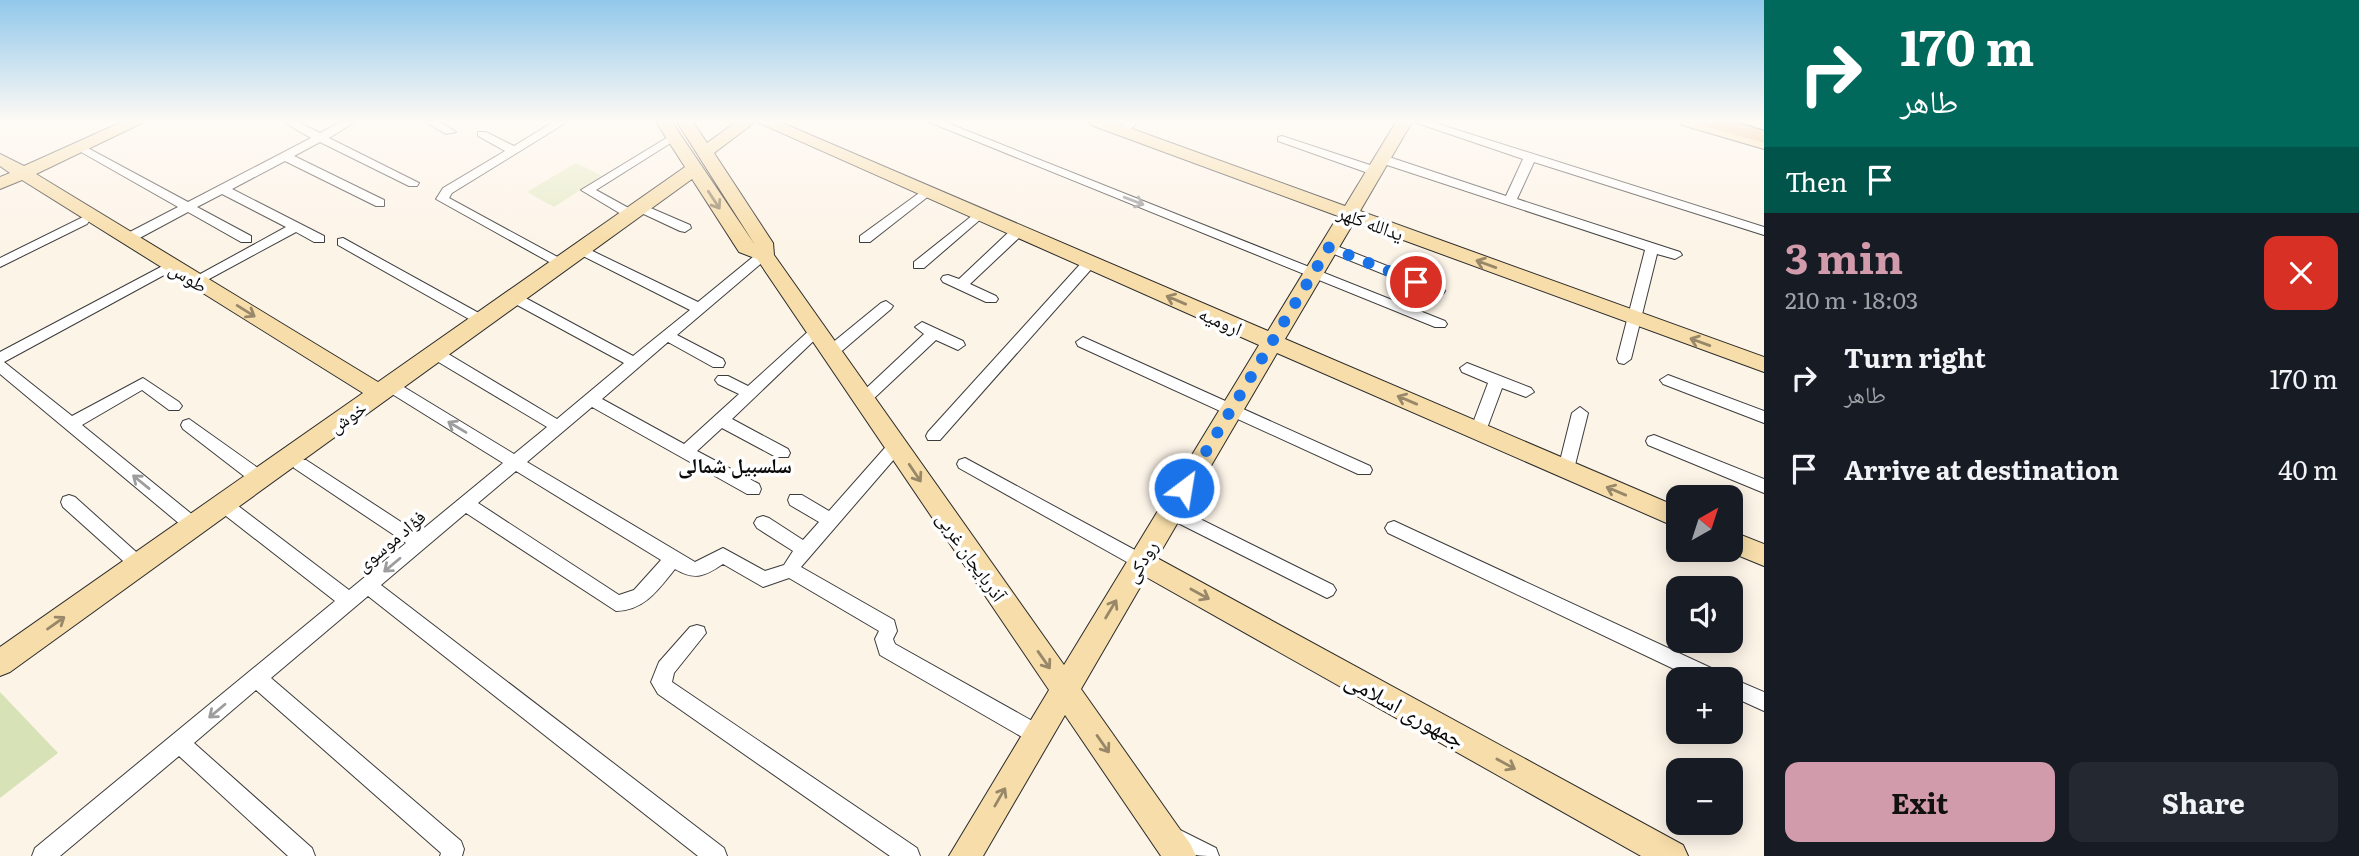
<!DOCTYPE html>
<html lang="en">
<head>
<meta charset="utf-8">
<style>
  :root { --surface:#171b24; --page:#242831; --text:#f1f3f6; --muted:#9ea1a6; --accent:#d29bac }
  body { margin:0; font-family:Literata,"Noto Naskh Arabic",serif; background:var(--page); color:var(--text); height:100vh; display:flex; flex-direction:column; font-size:26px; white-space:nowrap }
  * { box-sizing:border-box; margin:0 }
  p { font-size:23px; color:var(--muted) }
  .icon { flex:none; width:38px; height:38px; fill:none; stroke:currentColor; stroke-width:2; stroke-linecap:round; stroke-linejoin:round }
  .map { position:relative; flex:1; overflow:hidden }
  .details { display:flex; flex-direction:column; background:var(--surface); width:595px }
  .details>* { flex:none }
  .hud { background:#00695c; color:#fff; overflow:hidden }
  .needle { width:46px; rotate:39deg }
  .buttons { position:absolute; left:1666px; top:485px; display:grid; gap:14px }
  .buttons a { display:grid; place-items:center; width:77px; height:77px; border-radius:14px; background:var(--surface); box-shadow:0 4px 18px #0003; font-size:35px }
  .pin { position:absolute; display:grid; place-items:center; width:60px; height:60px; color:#fff; margin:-30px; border:4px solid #fff; border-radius:50%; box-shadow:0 2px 7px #0007 }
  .me { position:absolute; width:77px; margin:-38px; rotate:31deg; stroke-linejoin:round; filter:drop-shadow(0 0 5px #0008) }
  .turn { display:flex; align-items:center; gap:24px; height:147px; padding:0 21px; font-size:32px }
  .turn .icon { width:91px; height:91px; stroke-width:2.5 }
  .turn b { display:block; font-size:49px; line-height:60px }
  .then { display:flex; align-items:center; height:66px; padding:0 21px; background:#0003; gap:14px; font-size:26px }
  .round { display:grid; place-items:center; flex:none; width:74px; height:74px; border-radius:14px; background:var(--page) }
  .summary { display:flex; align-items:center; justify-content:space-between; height:119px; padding:0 21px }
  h1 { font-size:42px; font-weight:700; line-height:52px; color:var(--accent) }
  .primary-button { display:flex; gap:14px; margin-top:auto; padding:14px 21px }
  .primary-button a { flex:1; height:80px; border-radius:14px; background:var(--accent); color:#111; font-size:28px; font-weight:700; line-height:80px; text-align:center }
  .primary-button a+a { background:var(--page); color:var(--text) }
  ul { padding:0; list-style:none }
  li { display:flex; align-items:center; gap:21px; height:91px; padding:0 21px }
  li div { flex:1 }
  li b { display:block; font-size:26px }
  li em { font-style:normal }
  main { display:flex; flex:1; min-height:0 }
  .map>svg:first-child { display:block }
  .green { fill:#d7e3b6 }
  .pitch { fill:#e6ebc7 }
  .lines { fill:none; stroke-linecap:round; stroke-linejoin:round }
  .street-casing { stroke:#3c3c3c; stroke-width:2 }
  .secondary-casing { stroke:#2b2b2b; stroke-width:2 }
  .primary-casing { stroke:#1a1a1a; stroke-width:3 }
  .street { fill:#fff; fill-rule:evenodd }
  .secondary { fill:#f7dda9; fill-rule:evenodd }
  .primary { fill:#ebaf6a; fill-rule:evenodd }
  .oneway { stroke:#988869 }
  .oneway2 { stroke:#9d9d9d }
  .route { stroke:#1a73e8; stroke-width:12; stroke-dasharray:0 21.6 }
  .labels { text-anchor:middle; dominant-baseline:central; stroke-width:7; stroke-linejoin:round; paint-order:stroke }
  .street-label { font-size:19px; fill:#090909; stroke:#fff }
  .neighbourhood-label { font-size:21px; font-weight:bold; fill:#090909; stroke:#fff }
  .near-street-label { font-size:23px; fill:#090909; stroke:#fff }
</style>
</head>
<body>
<main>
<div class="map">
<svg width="1764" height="856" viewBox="0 0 1764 856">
  <rect width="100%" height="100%" fill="#fdf4e8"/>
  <!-- green -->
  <path class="green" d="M0,692L58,753L0,798Z"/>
  <!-- pitch -->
  <path class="pitch" d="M576,163L602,176L554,207L527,192Z"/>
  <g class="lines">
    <defs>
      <g id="street">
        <path d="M283,122H298L320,133L341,122H355L329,138L419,183L417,186H409L320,142L294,156L384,200V206H376L285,161L232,189L324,236V242H314L296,232L198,285L191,281L193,278L286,227L222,194L197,207L251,236V242H241L188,212L134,241H124V235L178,207L74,148L80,145L84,146L188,202L311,138Z"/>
        <path d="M425,122H440L456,132L446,134Z"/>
        <path d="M553,122H567L452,193L449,198L565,261V267L560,268L436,199L443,188L505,151L478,136V132H486L514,146Z"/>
        <path d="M929,122H945L1445,321L1447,324L1445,327H1435Z"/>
        <path d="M1125,122H1137L1127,134H1119L1117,132Z"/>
        <path d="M1414,122H1432L1764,227V235L1534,162L1517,199L1680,252L1682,255L1675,259L1657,254L1631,359L1624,364L1619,363L1617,359L1645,250L1378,162V156H1386L1506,196L1523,159Z"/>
        <path d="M673,134L679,137L677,139L596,190L634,211V217H626L581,190Z"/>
        <path d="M1282,136L1379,168L1381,171L1375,175L1371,174L1278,141V137Z"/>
        <path d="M926,188L932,192L930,195L870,242H860V236Z"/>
        <path d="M639,203L690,225L691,228L685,232L680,231L635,210L633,207Z"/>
        <path d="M978,211L984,215L982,218L924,268H914V262Z"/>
        <path d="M83,217L89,221L87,224L0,267V258Z"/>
        <path d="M1017,228L1023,232L1022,235L970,284L996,296L998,299L996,302H986L943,282L941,279L943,276L948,275L959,279L1012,229Z"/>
        <path d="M343,238L486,317L488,320L486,323H476L338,245V239Z"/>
        <path d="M1329,243L1443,288L1445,291L1443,294H1433L1324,250L1322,247Z"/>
        <path d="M580,245L698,302L759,252L764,251L771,255L677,335L723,359L725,363L723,367H713L668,342L602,399L684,444L739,394L718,384L715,380L718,376H728L748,386L812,328H822L824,331L732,419L788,449L790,453L788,457H776L722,428L697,451L759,484L761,489L759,494H747L592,407L527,462L695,562L723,548L765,571L784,565L793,551L757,528L754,523L757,518L763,516L769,518L803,540L819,522L790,505L788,500L790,495H802L829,511L890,442H902L904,446L902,450L801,567L894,620L897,631L893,639L895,644L1043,727L1046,734L1043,741L1036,744L1029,741L880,655L875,639L879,631L789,578L763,587L723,564C705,576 695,581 675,569C659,589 644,611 616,611L466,513L381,585L724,848L727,856H698L368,596L271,678L461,841L464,849L462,856H440L441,853L256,690L194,743L312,848L315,856H288L179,756L60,856H32L35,848L335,601L217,509L215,504L217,499H229L349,590L406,543L294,468L292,464L294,460H306L418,533L503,463L384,389L381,385L384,381H394L514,454L547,427L430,357L428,353L430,349H440L557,419L624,363L508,300L506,297L508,294H518L633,356L690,310L575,252V246ZM516,471L661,560L634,590L619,595L478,503Z"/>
        <path d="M1089,259L1094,260V266L940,440H928L926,436L928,432L1084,260Z"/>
        <path d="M172,261L177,262V268L4,362L72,416L143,378L179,402L182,406L179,410H169L142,390L82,425L199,520L202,525L199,530L193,532L187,530L0,374V352Z"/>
        <path d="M886,301L893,306L891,309L836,356H826L824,352L826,348L881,303Z"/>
        <path d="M922,322L963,341L965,345L958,350L936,340L869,403H859L856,399L859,395L924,334L915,327Z"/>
        <path d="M1083,337L1370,466L1372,470L1370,474H1358L1078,346L1076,342Z"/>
        <path d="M1467,363L1531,388L1534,392L1526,397L1502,388L1486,431L1478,437L1470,431L1488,383L1462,372L1460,368Z"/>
        <path d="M1668,375L1764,411V423L1663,384L1660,380Z"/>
        <path d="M1580,407L1588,413L1574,469L1572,473H1560L1558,469L1572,413Z"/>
        <path d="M189,419L265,473L267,478L265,483H253L183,429L181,425L183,421Z"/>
        <path d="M1654,435L1764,479V493L1648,445L1646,441L1648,437Z"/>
        <path d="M965,458L1146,556L1149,561L1146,566L1140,568L1134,566L959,468L957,464L959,460Z"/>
        <path d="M69,495L75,497L144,559L147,564L144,569L138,571L132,569L63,507L61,502L63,497Z"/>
        <path d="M1170,504L1333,585L1336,590L1333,595L1327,598L1321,595L1164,516L1162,511L1164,506Z"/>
        <path d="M1394,521L1722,673L1725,679H1695L1388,533L1385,528L1388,523Z"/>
        <path d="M697,625L704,627L706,633L674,673L672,682L917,848L920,856H890L658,694L651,682L659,662L690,627Z"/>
        <path d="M1731,678L1764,692V711L1731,696V679H1728Z"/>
        <path d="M1176,828L1216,848L1219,856C1200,856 1174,856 1165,839L1168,831Z"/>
      </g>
      <g id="secondary">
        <path d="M122,122H144L36,174L378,382L685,167L656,122H672L755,245L677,122H693L707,143L736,122H755L714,153L773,243L774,255L1064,665L1259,345L757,122H780L1268,331L1338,216L1091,125L1089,122H1113L1345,206L1396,122H1412L1360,211L1764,357V372L1354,222L1285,339L1678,507V528L1277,353L1157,558L1683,845L1688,856H1641L1146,577L1081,689L1191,845L1196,856H1161L1065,715L983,856H949L1049,690L757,259L739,252L692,179L10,672L0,676V647L363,393L22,180L0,189V177L10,173L0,166V154L24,166Z"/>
        <path d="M1680,122H1707L1764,139V149L1682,125Z"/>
        <path d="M1731,531L1764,544V566L1725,550H1731Z"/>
      </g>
      <path id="primary" d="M1703,122H1734L1764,131V143L1705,126Z"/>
    </defs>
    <!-- street casing -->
    <use href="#street" class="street-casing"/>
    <!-- secondary casing -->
    <use href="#secondary" class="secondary-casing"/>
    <!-- primary casing -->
    <use href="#primary" class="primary-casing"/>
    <!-- street -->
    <use href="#street" class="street"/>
    <!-- secondary -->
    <use href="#secondary" class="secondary"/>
    <!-- primary -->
    <use href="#primary" class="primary"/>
  </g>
  <!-- one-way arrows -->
  <defs><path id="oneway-shaft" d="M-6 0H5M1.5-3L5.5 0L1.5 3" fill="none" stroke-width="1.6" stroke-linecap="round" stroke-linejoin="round" transform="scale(1.75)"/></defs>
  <g class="oneway">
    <use href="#oneway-shaft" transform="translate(714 200) rotate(57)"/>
    <use href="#oneway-shaft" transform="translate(1486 264) rotate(-160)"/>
    <use href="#oneway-shaft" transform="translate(1176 300) rotate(-157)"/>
    <use href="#oneway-shaft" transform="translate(246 311) rotate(32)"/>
    <use href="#oneway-shaft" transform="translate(1700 342) rotate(-160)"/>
    <use href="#oneway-shaft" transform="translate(1407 400) rotate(-157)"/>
    <use href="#oneway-shaft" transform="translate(915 473) rotate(56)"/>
    <use href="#oneway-shaft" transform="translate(1616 491) rotate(-157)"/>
    <use href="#oneway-shaft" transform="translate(1200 594) rotate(29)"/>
    <use href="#oneway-shaft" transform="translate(1111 609) rotate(-59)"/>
    <use href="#oneway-shaft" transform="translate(56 623) rotate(-35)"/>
    <use href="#oneway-shaft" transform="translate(1044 660) rotate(55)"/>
    <use href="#oneway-shaft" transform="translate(1103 744) rotate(55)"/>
    <use href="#oneway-shaft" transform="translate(1506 764) rotate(29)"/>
    <use href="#oneway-shaft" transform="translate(1000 797) rotate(-60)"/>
  </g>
  <g class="oneway2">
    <use href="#oneway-shaft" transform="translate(1134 201) rotate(21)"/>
    <use href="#oneway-shaft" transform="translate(457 427) rotate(-149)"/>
    <use href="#oneway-shaft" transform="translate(141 482) rotate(-141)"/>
    <use href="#oneway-shaft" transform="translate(392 565) rotate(140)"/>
    <use href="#oneway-shaft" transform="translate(217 711) rotate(140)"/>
  </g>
  <!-- sky -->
  <linearGradient id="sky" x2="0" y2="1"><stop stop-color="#92c8eb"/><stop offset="0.5" stop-color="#fefaf5"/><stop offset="1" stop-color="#fefaf5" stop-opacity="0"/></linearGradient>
  <rect width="1764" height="242" fill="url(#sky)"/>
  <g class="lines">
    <!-- route -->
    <path class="route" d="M1184,488L1329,247L1416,282"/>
  </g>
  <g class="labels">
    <!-- street labels -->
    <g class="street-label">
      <text transform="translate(1371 222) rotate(20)">یدالله کلهر</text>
      <text transform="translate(189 276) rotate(32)">طوس</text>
      <text transform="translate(1221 320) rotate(23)">ارومیه</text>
      <text transform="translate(347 416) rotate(-35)">خوش</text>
      <text transform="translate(390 540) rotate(-40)">فؤاد موسوی</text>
      <text transform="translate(972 556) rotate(55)">آذربایجان غربی</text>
      <text transform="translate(1140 561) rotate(-59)">رودکی</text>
    </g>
    <!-- neighbourhood labels -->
    <g class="neighbourhood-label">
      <text x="735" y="463">سلسبیل شمالی</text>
    </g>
    <!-- near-street labels -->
    <g class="near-street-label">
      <text transform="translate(1406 708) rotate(29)">جمهوری اسلامی</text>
    </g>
  </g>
</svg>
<div class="buttons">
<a><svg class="needle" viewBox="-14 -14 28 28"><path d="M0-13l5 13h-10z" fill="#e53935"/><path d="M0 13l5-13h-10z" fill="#9ea1a6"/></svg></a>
<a><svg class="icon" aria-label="sound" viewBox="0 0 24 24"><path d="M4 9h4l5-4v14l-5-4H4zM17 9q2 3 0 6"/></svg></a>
<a>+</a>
<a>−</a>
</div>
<div class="pin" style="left:1416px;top:282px;background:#d93025"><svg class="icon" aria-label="arrive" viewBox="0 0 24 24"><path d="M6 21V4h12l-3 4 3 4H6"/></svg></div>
<svg class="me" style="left:1184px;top:488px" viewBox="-20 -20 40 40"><circle r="17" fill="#1a73e8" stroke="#fff" stroke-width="3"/><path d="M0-11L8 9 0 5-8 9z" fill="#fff"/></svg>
</div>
<section class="details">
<div class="hud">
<div class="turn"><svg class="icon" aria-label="right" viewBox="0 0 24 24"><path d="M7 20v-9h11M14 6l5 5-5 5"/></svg><div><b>170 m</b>طاهر</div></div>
<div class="then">Then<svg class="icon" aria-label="arrive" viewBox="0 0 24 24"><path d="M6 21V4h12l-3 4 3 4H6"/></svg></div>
</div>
<div class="summary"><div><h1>3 min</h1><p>210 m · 18:03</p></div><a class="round" style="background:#d93025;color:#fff"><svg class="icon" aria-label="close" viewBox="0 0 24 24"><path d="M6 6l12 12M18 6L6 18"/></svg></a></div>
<ul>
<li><svg class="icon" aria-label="right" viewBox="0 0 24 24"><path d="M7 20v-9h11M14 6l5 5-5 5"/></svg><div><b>Turn right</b><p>طاهر</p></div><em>170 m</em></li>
<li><svg class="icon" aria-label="arrive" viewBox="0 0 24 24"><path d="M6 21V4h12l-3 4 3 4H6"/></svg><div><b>Arrive at destination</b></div><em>40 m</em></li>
</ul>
<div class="primary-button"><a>Exit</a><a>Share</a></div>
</section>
</main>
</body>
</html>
